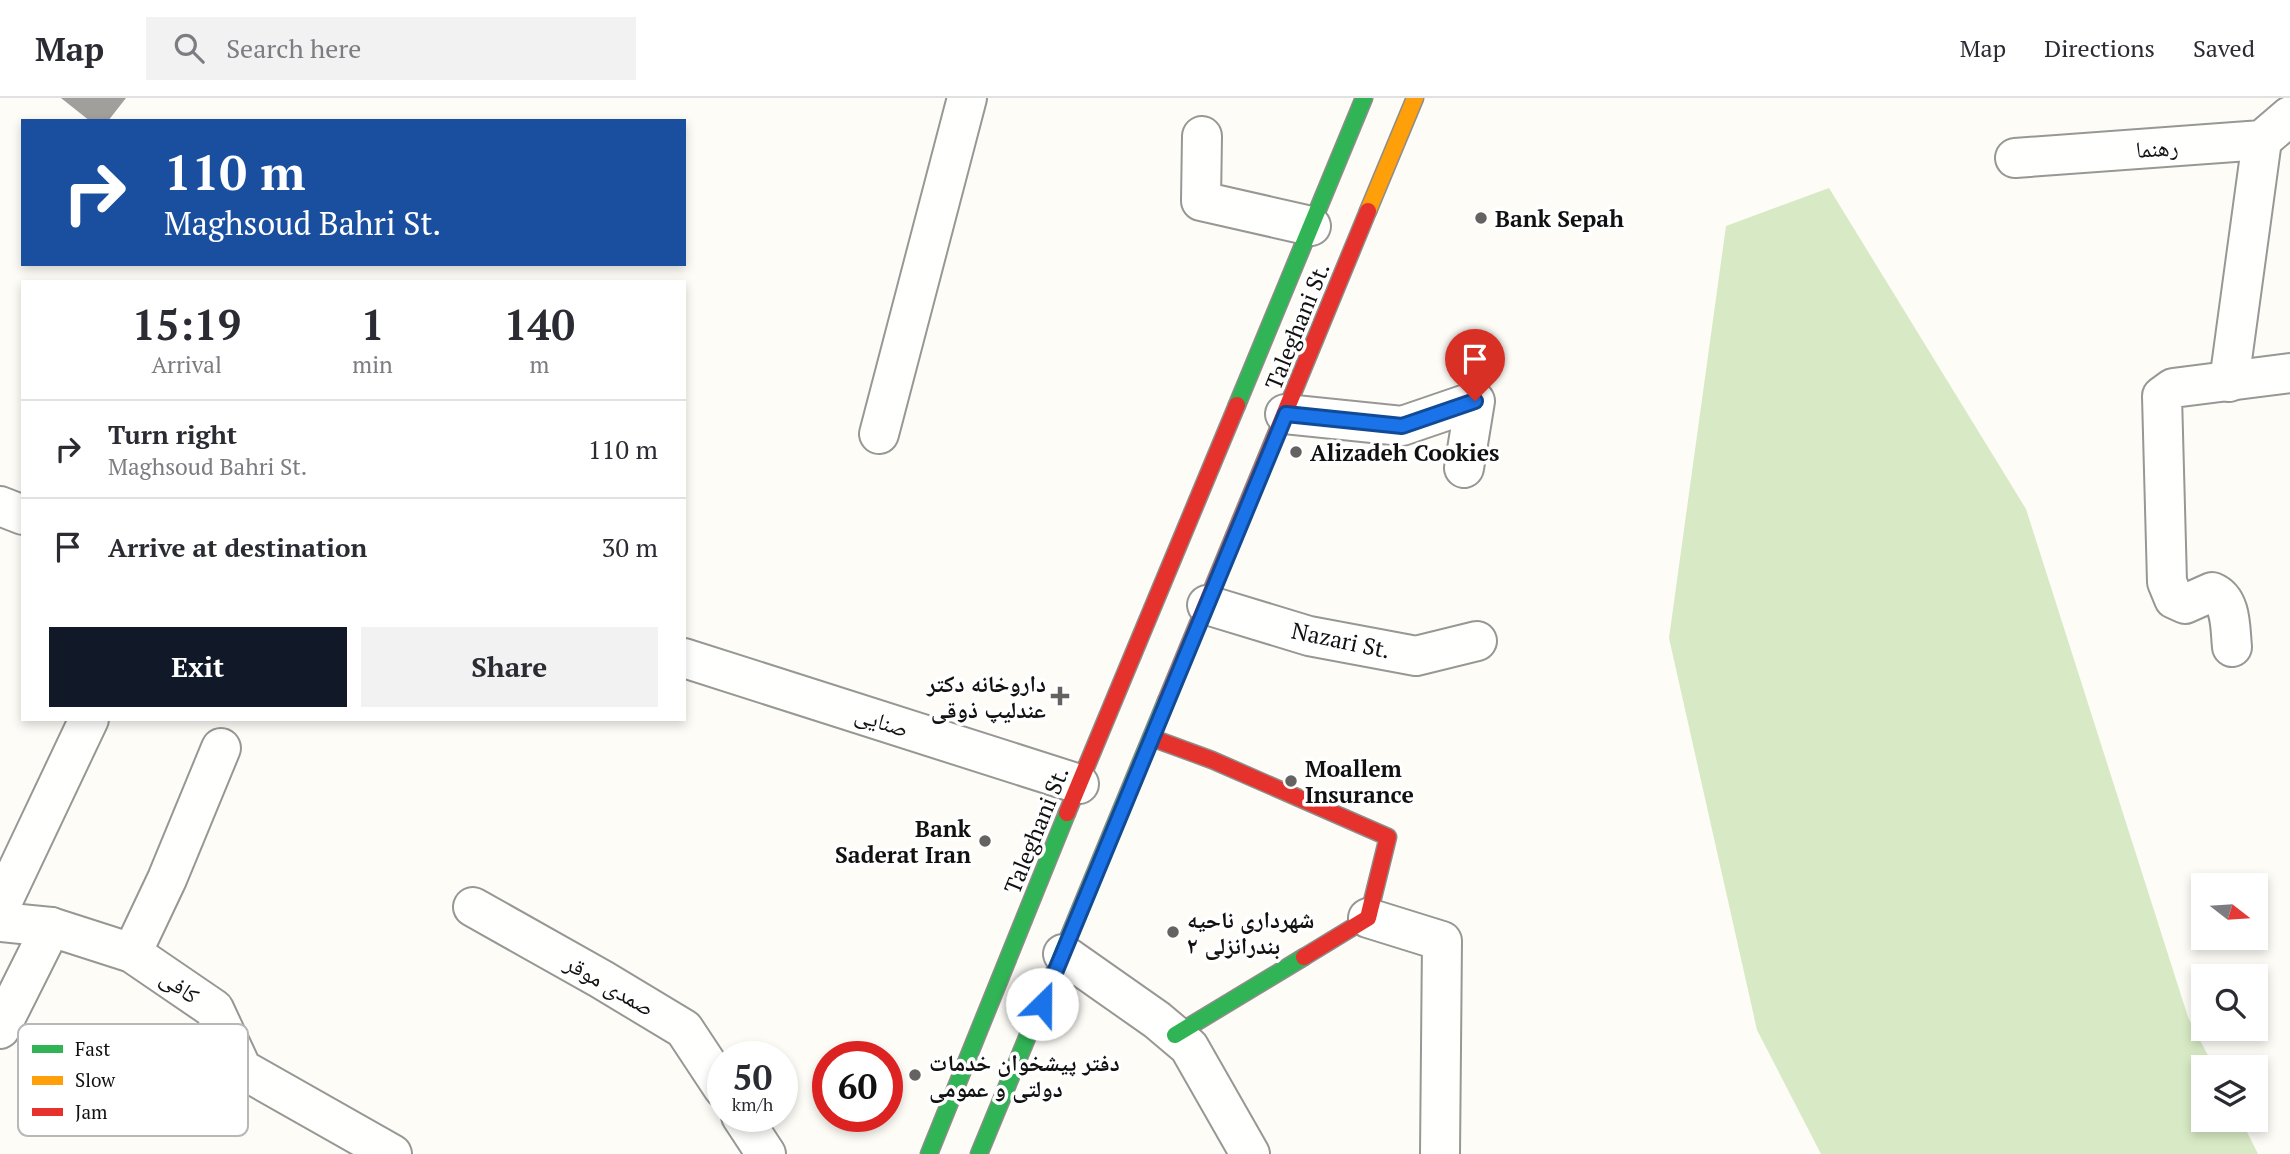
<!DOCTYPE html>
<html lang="en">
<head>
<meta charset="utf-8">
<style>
  :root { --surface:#fff; --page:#f2f2f3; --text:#2b2b33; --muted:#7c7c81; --line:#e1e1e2; --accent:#111827 }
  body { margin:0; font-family:"PT Serif","Noto Naskh Arabic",serif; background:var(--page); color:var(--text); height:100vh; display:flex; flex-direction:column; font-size:26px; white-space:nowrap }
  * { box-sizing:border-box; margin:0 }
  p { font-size:23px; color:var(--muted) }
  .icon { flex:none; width:38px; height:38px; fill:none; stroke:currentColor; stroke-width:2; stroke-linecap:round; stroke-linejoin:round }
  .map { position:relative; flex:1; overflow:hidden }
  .side { position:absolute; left:21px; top:182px; width:665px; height:441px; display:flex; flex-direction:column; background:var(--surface); border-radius:0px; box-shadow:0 4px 10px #0003 }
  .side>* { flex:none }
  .guide { position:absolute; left:21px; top:21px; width:665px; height:147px; border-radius:0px; box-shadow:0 4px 10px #0003; background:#1a4fa0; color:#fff; overflow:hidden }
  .needle { width:46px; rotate:107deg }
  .tools { position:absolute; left:2191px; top:775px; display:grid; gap:14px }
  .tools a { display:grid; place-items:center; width:77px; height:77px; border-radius:0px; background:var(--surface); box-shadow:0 4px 10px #0003; font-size:35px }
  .speed { position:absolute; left:707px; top:943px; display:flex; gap:14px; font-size:35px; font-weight:700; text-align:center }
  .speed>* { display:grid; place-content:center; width:91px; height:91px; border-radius:50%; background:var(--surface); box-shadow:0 4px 10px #0003; line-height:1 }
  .speed small { font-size:18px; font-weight:400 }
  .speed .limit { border:10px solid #d22; background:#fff; color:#111 }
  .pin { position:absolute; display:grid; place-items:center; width:60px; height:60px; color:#fff; margin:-72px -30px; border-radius:50% 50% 50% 0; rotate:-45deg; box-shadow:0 0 7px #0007 }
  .pin .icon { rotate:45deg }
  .me { position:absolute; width:77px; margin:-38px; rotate:23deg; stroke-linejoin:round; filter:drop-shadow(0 0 5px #0008) }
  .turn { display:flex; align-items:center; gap:24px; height:147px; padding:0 28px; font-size:32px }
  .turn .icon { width:91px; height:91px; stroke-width:2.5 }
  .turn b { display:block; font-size:49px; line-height:60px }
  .eta { display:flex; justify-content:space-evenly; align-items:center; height:119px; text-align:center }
  .eta b { font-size:42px; font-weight:700; line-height:49px }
  .action { display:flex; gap:14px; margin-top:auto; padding:14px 28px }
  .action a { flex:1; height:80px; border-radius:0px; background:var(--accent); color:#fff; font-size:28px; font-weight:700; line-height:80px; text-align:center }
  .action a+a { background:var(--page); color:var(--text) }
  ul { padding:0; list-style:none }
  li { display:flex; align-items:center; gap:21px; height:98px; padding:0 28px; border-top:2px solid var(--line) }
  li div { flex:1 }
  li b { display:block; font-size:26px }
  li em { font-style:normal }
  header { display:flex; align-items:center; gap:42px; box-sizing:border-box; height:98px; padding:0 35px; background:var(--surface); border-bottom:2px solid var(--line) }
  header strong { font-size:33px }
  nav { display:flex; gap:38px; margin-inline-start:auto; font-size:24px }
  .search { width:490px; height:63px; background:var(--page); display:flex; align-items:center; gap:18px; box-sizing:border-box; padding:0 24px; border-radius:0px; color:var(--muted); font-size:26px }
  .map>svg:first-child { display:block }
  .forest { fill:#d8eac5 }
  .building { fill:#a19f9c }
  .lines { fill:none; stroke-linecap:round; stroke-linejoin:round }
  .street-casing { stroke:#979795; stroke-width:42 }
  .fast-casing { stroke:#8e8d8b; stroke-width:19 }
  .slow-casing { stroke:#8e8d8b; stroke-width:19 }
  .jam-casing { stroke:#8e8d8b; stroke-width:19 }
  .street { stroke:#fffffe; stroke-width:38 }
  .fast { stroke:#30b455; stroke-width:16 }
  .slow { stroke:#ff9f0a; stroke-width:16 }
  .jam { stroke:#e5322d; stroke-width:16 }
  .route-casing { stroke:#114b97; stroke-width:18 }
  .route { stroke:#1a73e8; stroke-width:12 }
  .poi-dot { fill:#646362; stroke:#fff; stroke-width:2.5 }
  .labels { text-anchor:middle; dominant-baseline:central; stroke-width:7; stroke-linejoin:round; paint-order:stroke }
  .street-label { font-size:23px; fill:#111; stroke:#fff }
  .poi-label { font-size:23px; font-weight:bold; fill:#111; stroke:#fff; text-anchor:start }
  .key { fill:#fff; stroke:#b8b8b8; stroke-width:2 }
  .key-label { font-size:19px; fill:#111 }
</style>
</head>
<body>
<header>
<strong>Map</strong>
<div class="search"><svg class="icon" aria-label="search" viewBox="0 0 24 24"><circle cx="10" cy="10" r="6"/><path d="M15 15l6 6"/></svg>Search here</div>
<nav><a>Map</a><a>Directions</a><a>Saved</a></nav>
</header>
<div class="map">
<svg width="2290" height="1056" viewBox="0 0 2290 1056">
  <rect width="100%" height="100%" fill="#fdfcf7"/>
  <!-- forest -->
  <path class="forest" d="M1829,90L2026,411L2188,919L2214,969L2203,970V1022H2241L2258,1056H1821L1757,932L1669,540L1726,128Z"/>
  <!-- building -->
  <path class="building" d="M61,0H126L108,23H90Z"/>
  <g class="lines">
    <defs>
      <g id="street">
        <path d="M1202,38L1201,103L1311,128"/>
        <path d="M2015,60L2262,42L2290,18"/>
        <path d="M2229,284L2262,42"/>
        <path d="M1285,316L1402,328L1475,303L1464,370"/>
        <path d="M879,336L967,0"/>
        <path d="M0,408L23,417"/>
        <path d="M1207,507L1309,538L1416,558L1477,543"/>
        <path d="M2232,549C2230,530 2232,502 2212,494L2185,506L2174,501L2167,484L2162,298L2173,290L2290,275"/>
        <path d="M684,560L1079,686"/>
        <path d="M0,809L89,621"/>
        <path d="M473,809L601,881L684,931L723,990"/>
        <path d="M1368,820L1442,843L1440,1056"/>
        <path d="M0,824L51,829L132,855L214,911L242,971L392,1056"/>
        <path d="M132,855L167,781L221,650"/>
        <path d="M1063,856L1157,922L1189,949L1250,1056"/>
        <path d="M0,931L51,829"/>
        <path d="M741,1018L766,1056"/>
      </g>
      <g id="fast">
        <path d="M1237,307L1364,0"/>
        <path d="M1175,937L1304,859"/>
        <path d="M929,1056L1067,715"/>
        <path d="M979,1056L1166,603"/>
      </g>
      <path id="slow" d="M1368,113L1415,0"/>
      <g id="jam">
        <path d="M1166,603L1368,113"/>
        <path d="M1152,640L1212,662L1388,739L1368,820L1304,859"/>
        <path d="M1067,715L1237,307"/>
      </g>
    </defs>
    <!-- street casing -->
    <use href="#street" class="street-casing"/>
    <!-- fast casing -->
    <use href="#fast" class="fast-casing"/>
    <!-- slow casing -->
    <use href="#slow" class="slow-casing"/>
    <!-- jam casing -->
    <use href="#jam" class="jam-casing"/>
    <!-- street -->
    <use href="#street" class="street"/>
    <!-- fast -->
    <use href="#fast" class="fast"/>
    <!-- slow -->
    <use href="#slow" class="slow"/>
    <!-- jam -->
    <use href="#jam" class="jam"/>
  </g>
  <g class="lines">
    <defs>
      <path id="route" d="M1042,906L1286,316L1402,328L1475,303"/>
    </defs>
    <!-- route casing -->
    <use href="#route" class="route-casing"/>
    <!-- route -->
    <use href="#route" class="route"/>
  </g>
  <!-- markers -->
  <g class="poi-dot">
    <circle cx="1481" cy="120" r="7"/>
    <circle cx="1296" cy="354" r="7"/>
    <path d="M1056.5 587.5h7v7h7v7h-7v7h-7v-7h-7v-7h7z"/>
    <circle cx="1291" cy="683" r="7"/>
    <circle cx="985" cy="743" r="7"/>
    <circle cx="1173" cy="834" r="7"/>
    <circle cx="915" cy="977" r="7"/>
  </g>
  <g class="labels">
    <!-- street labels -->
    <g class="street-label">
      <text transform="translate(2157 50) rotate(-4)">رهنما</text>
      <text transform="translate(1297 228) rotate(-68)">Taleghani St.</text>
      <text transform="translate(1341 542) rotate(12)">Nazari St.</text>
      <text transform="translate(882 623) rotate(18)">صنایی</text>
      <text transform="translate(1036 732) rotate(-68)">Taleghani St.</text>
      <text transform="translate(610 887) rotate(30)">صمدی موقر</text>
      <text transform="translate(180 888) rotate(35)">کافی</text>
    </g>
    <!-- poi labels -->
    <g class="poi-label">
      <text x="1495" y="120">Bank Sepah</text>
      <text x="1310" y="354">Alizadeh Cookies</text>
      <text x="1046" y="585" text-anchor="end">داروخانه دکتر<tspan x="1046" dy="26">عندلیپ ذوقی</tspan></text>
      <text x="1305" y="670">Moallem<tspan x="1305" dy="26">Insurance</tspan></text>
      <text x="971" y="730" text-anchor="end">Bank<tspan x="971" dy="26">Saderat Iran</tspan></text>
      <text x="1187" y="821">شهرداری ناحیه<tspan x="1187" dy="26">۲ بندرانزلی</tspan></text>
      <text x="929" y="964">دفتر پیشخوان خدمات<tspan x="929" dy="26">دولتی و عمومی</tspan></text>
    </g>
  </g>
  <!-- legend -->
  <rect x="18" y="926" width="230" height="112" rx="10" class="key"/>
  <rect x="32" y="947" width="31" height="8" fill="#30b455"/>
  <rect x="32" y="978" width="31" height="9" fill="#ff9f0a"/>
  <rect x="32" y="1010" width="31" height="8" fill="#e5322d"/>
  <g class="key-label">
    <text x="75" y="958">Fast</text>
    <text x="75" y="989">Slow</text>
    <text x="75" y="1021">Jam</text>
  </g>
</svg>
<div class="tools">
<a><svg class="needle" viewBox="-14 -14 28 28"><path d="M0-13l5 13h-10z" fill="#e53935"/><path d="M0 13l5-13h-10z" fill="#7c7c81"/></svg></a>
<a><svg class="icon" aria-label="search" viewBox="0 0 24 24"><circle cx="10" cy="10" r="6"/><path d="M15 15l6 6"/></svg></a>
<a><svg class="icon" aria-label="layers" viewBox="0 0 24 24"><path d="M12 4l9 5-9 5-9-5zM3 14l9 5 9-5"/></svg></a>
</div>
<div class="speed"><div>50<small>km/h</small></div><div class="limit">60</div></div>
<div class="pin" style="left:1475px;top:303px;background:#d93025"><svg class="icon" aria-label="arrive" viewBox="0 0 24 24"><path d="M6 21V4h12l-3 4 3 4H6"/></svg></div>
<svg class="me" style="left:1042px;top:906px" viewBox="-20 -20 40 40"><circle r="19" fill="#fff"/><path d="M0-13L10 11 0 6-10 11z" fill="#1a73e8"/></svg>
<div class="guide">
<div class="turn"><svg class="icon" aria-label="right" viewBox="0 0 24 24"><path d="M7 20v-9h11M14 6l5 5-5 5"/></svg><div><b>110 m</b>Maghsoud Bahri St.</div></div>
</div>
<section class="side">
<div class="eta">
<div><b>15:19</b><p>Arrival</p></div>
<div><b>1</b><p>min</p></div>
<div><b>140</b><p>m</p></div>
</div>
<ul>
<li><svg class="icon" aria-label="right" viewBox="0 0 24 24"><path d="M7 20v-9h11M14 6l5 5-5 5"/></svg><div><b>Turn right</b><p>Maghsoud Bahri St.</p></div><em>110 m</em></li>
<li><svg class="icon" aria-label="arrive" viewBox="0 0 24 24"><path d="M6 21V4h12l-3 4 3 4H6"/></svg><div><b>Arrive at destination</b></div><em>30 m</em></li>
</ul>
<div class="action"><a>Exit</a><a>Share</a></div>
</section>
</div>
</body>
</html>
